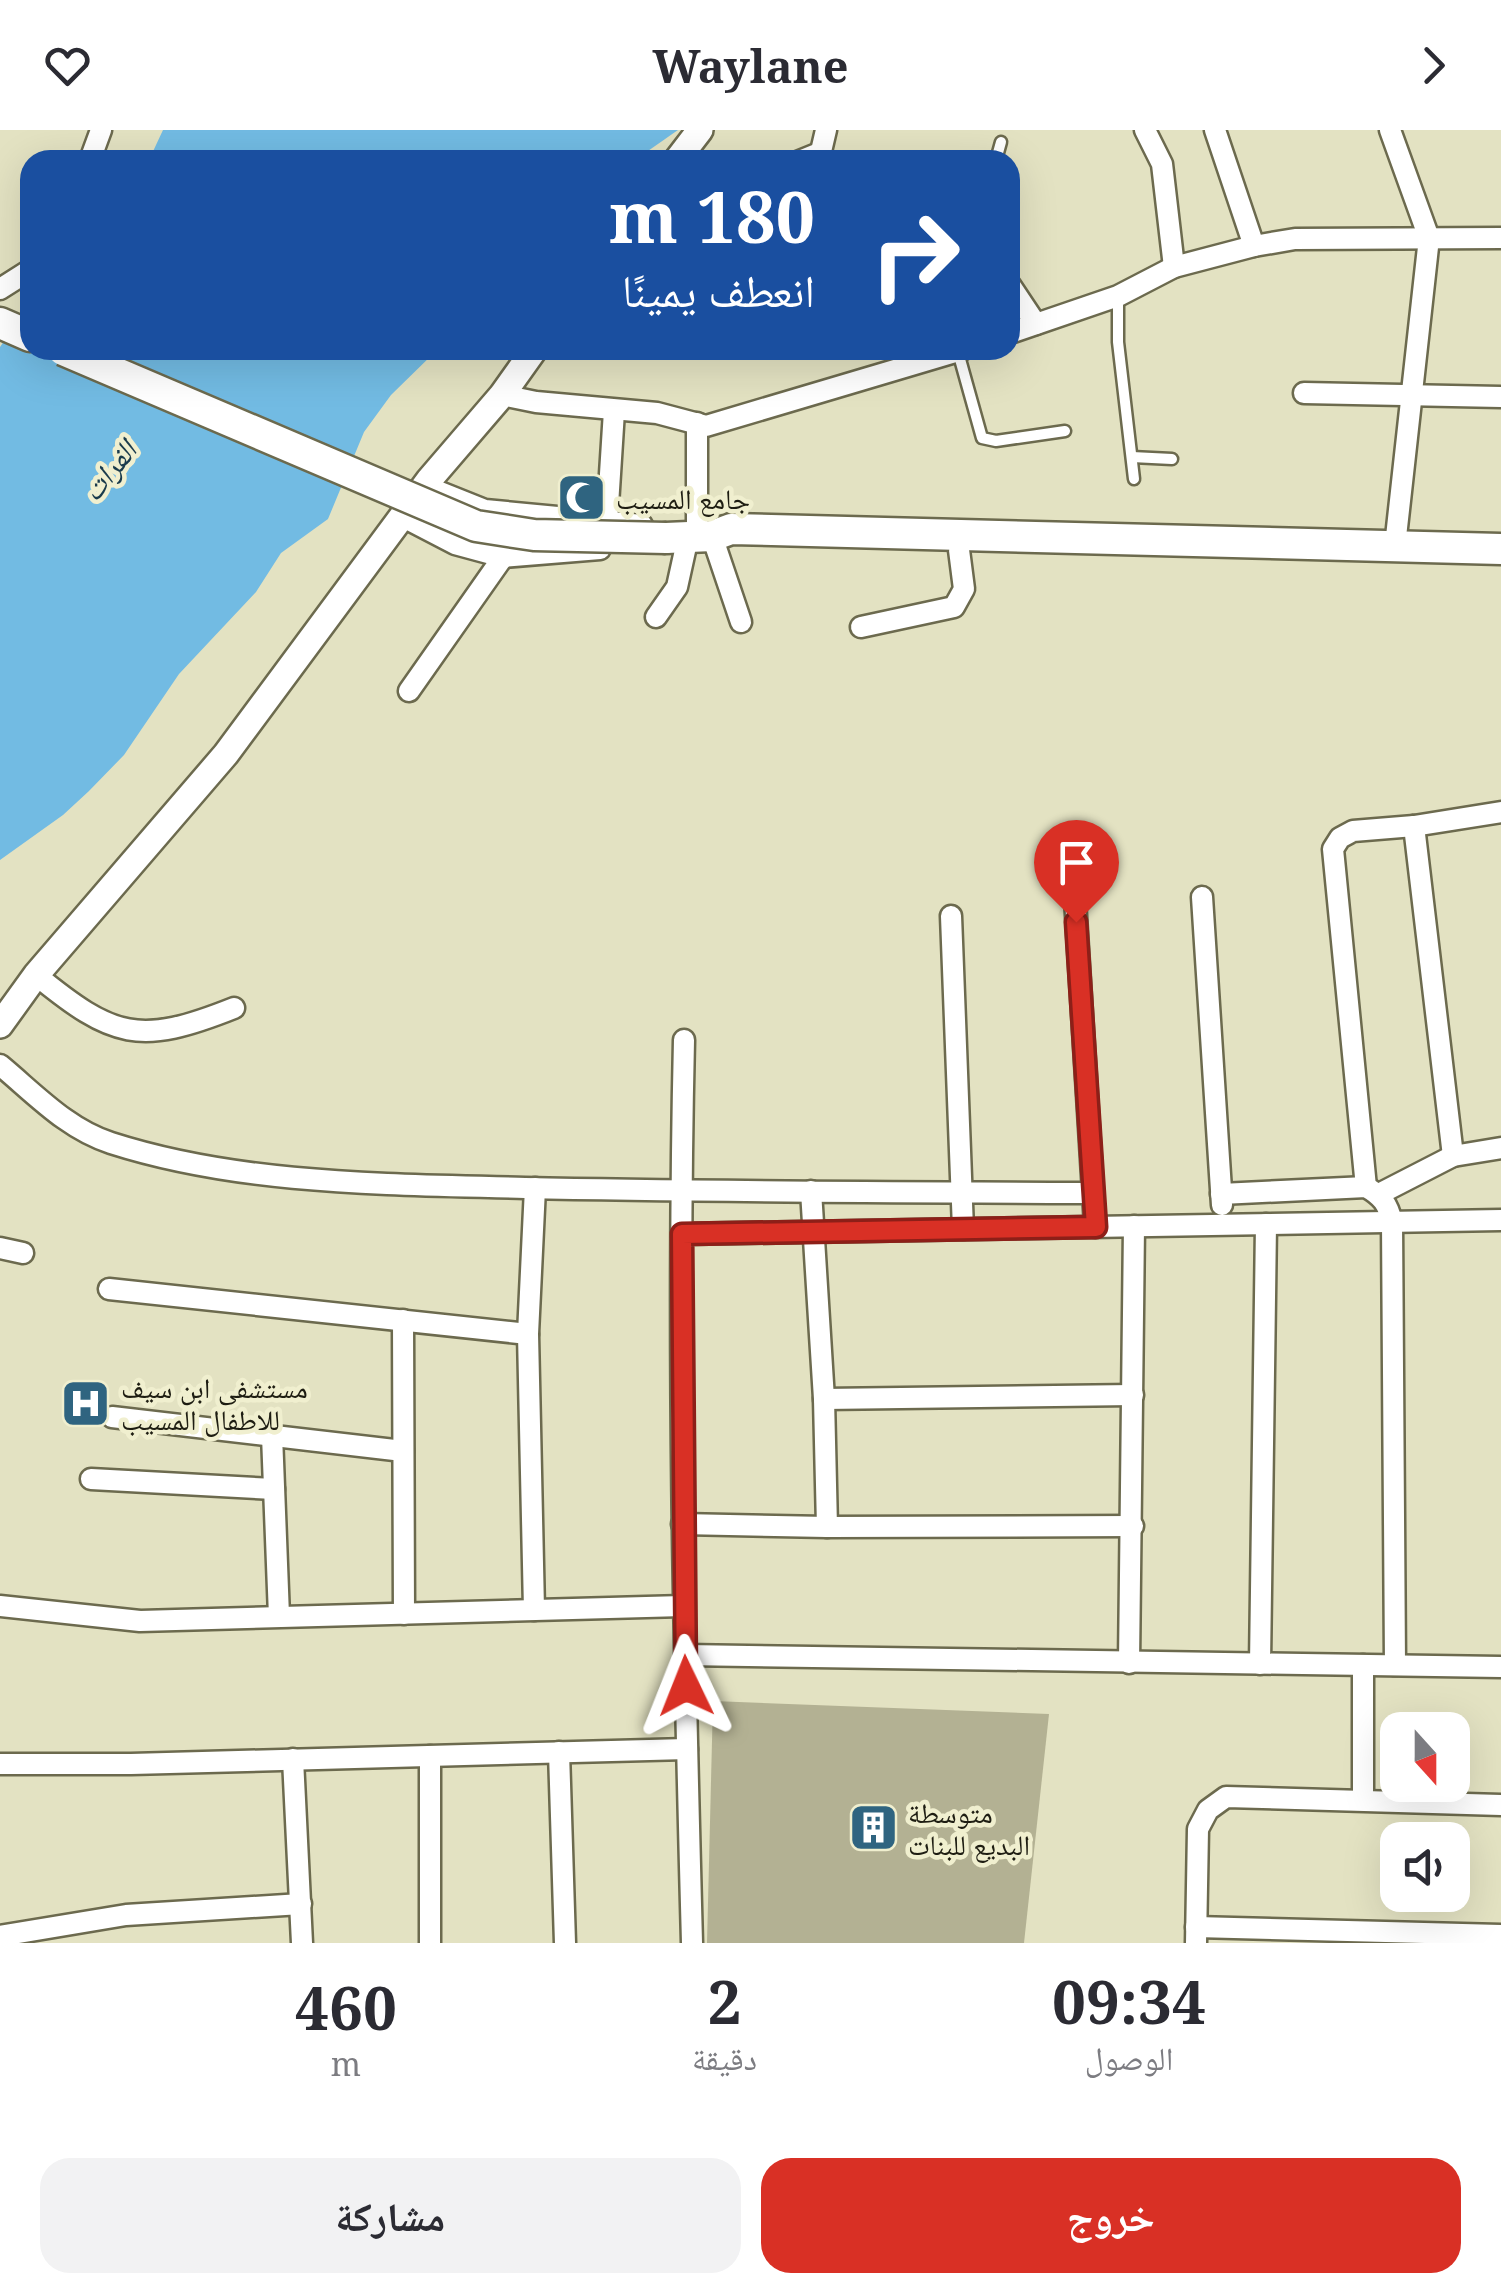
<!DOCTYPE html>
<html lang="ar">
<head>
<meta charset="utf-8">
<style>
  :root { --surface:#fff; --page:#f2f2f3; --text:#2b2b33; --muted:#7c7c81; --accent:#d93025 }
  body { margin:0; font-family:"Noto Serif","Noto Naskh Arabic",serif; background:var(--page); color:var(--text); direction:rtl; height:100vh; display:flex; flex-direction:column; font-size:38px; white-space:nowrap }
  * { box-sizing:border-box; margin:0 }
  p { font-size:32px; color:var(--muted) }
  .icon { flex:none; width:55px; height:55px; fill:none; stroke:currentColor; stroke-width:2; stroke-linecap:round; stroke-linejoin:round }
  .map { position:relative; height:1813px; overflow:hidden; direction:ltr }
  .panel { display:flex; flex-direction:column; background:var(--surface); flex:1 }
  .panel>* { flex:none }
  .hud { position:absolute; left:20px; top:20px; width:1000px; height:210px; border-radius:30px; box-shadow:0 10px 40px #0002; direction:rtl; background:#1a4fa0; color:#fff; overflow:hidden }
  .needle { width:65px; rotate:159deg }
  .buttons { position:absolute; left:1380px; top:1582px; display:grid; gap:20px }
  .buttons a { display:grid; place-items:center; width:90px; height:90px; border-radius:20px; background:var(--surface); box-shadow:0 10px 40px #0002; font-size:50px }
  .pin { position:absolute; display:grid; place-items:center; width:85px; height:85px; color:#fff; margin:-102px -42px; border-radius:50% 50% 50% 0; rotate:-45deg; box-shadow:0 0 10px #0007 }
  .pin .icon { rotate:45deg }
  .me { position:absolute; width:110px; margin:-55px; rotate:358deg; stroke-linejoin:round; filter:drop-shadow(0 0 8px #0008) }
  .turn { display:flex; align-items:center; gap:35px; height:210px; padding:0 40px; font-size:45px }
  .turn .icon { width:130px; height:130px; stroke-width:2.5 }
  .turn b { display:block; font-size:70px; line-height:85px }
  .eta { display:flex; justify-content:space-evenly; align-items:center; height:170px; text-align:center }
  .eta b { font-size:60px; font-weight:700; line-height:70px }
  .primary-button { display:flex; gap:20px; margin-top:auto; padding:20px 40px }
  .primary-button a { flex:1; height:115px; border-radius:30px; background:var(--accent); color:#fff; font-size:40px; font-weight:700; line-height:115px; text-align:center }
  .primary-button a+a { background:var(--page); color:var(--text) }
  header { display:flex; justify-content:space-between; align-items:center; height:130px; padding:0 40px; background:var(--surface); font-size:45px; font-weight:700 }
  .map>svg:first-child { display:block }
  .water { fill:#72bbe3 }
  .building { fill:#b3b193 }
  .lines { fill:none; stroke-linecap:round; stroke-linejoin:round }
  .service-casing { stroke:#6c6a4e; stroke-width:15 }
  .minor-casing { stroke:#6c6a4e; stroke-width:25 }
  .tertiary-casing { stroke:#6c6a4e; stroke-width:30 }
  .secondary-casing { stroke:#6c6a4e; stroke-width:35 }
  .service { stroke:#fff; stroke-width:10 }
  .minor { stroke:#fff; stroke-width:20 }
  .tertiary { stroke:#fff; stroke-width:25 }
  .secondary { stroke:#fff; stroke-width:30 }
  .secondary-bridge-casing { stroke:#6c6a4e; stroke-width:35; stroke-linecap:butt }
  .secondary-bridge { stroke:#fff; stroke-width:30 }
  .route-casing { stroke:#8d1f18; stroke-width:25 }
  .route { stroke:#d93025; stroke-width:18 }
  .labels { text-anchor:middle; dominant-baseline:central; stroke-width:9; stroke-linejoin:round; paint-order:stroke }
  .poi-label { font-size:28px; fill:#1e1d12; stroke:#f0efcf; text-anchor:start }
  .water-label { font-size:30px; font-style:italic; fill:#1a3b4c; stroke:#f0efcf }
</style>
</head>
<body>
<header><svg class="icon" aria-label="forward" viewBox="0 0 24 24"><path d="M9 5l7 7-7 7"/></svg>Waylane<svg class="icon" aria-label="heart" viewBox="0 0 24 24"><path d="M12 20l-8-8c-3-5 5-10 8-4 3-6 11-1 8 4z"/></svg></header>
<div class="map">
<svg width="1501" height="1813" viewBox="0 0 1501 1813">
  <rect width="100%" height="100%" fill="#e3e2c2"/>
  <!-- water -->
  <g class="water">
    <path d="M163,0H678L635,30H149Z"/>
    <path d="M30,173V220H437L391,265L364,302L328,389L281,423L256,462L179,544L124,625L89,661L63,685L0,730V217Z"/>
  </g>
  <!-- building -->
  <path class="building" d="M713,1571L1049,1584L1024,1813H707Z"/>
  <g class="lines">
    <defs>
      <g id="service">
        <path d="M789,30L821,17"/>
        <path d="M996,30L1001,12"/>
        <path d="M1118,167V212L1134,349"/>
        <path d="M958,222L982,308L996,311L1065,301"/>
        <path d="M1132,327L1172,329"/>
      </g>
      <g id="minor">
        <path d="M1145,0L1162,34L1174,137"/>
        <path d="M1215,0L1254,116"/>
        <path d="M1390,0L1429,108L1395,416"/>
        <path d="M90,30L101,0"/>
        <path d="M819,30L826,0"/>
        <path d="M1010,155L1036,194"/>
        <path d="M0,159L30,140"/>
        <path d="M1010,203L1118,166L1174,137L1254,116L1295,109L1501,108"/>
        <path d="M1304,263L1501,267"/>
        <path d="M502,265L536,272L657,283L706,296L962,220"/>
        <path d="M697,293V407"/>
        <path d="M425,356L485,380L642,395"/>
        <path d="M403,387L455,414L503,427L600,419"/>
        <path d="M607,391L614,281"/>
        <path d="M712,406L741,492"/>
        <path d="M656,487L677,457L688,407"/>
        <path d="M861,497L954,477L964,459L959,420"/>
        <path d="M409,561L503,427"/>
        <path d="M1414,696L1453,1026"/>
        <path d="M1074,753L1093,1063"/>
        <path d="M1202,767L1222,1075"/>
        <path d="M951,786L963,1099"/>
        <path d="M36,845C113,908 139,916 234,878"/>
        <path d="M684,910C677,1211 684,1512 692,1813"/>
        <path d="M0,935C35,964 67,999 111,1013C242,1055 388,1054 525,1058C714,1062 904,1062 1093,1063L1095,1097"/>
        <path d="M1366,1057L1333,719L1340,708L1353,701L1414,696L1501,682"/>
        <path d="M811,1061L824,1269L827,1397"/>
        <path d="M1221,1064L1366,1057C1382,1066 1388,1074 1392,1092L1395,1535"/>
        <path d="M1379,1064L1453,1026L1501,1018"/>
        <path d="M682,1104L1501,1090"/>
        <path d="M0,1118L23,1123"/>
        <path d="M109,1159L528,1204"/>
        <path d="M403,1190L404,1484"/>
        <path d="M824,1269L1133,1265"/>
        <path d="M112,1287L403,1321"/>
        <path d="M272,1305L279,1486"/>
        <path d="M91,1349L274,1359"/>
        <path d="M682,1394L827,1397L1133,1396"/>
        <path d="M0,1476L140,1491L683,1476"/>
        <path d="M534,1480L528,1204L535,1058"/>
        <path d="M685,1525L1501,1537"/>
        <path d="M1129,1533L1134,1096"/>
        <path d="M1260,1534L1266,1094"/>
        <path d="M1363,1535V1670"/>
        <path d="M559,1622L565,1813"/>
        <path d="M430,1626V1813"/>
        <path d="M293,1629L302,1813"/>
        <path d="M0,1634H131L687,1619"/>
        <path d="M1196,1797L1501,1805"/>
        <path d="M0,1806L126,1785L301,1774"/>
        <path d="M1196,1813L1198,1699L1208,1680L1226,1667L1501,1675"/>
      </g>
      <g id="tertiary">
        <path d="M677,30L700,0"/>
        <path d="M0,895L36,845L226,624L429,350L502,265L534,220"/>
      </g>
      <g id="secondary">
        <path d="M0,193L30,206"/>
        <path d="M666,408L712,406L731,399L1501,419"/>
      </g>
    </defs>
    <!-- service casing -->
    <use href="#service" class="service-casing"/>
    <!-- minor casing -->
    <use href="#minor" class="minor-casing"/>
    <!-- tertiary casing -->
    <use href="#tertiary" class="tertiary-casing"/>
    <!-- secondary casing -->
    <use href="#secondary" class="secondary-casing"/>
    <!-- service -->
    <use href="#service" class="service"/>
    <!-- minor -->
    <use href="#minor" class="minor"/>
    <!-- tertiary -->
    <use href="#tertiary" class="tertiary"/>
    <!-- secondary -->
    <use href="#secondary" class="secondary"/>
    <defs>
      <path id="secondary-bridge" d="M63,220L476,396L534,405L666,408"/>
    </defs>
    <!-- secondary-bridge casing -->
    <use href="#secondary-bridge" class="secondary-bridge-casing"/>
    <!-- secondary-bridge -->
    <use href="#secondary-bridge" class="secondary-bridge"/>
  </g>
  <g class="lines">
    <defs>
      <path id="route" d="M686,1556L682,1104L1096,1097L1076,792"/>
    </defs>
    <!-- route casing -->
    <use href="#route" class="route-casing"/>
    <!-- route -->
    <use href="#route" class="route"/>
  </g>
  <!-- icons -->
  <defs>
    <symbol id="mosque-square" viewBox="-11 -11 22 22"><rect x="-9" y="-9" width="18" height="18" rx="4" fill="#2f6480" stroke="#f0efcf"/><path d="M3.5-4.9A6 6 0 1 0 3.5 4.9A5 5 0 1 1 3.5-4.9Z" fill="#fff"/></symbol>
    <symbol id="hospital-square" viewBox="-11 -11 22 22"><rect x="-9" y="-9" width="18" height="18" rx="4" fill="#2f6480" stroke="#f0efcf"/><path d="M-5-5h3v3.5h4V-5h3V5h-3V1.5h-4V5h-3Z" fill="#fff"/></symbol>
    <symbol id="building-square" viewBox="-11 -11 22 22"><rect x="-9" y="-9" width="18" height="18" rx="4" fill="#2f6480" stroke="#f0efcf"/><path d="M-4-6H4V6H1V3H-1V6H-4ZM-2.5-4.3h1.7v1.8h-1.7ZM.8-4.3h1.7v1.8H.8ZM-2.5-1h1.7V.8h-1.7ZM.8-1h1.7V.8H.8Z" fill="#fff"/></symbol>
  </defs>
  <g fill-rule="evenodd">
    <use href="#mosque-square" x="554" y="340" width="55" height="55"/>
    <use href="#hospital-square" x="58" y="1246" width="55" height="55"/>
    <use href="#building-square" x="846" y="1670" width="55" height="55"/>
  </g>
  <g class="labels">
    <!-- poi labels -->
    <g class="poi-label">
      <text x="616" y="368">جامع المسيب</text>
      <text x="121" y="1257">مستشفى ابن سيف<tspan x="121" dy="32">للاطفال المسيب</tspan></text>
      <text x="908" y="1682">متوسطة<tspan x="908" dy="32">البديع للبنات</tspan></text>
    </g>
    <!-- water labels -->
    <g class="water-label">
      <text transform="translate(108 340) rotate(-51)">الفرات</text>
    </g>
  </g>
</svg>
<div class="buttons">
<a><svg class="needle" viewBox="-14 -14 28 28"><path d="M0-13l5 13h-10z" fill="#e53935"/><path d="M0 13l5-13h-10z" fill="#7c7c81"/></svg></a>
<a><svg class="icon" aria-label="sound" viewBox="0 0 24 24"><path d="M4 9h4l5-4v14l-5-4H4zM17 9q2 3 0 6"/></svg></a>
</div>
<div class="pin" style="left:1076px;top:792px;background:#d93025"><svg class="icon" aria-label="arrive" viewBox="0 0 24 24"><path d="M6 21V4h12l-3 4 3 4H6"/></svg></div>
<svg class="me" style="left:686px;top:1556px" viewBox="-20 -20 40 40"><path d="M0-17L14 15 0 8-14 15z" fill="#d93025" stroke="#fff" stroke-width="4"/></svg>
<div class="hud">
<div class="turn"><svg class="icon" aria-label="right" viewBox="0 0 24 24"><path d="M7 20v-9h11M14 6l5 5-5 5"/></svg><div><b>180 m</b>انعطف يمينًا</div></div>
</div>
</div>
<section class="panel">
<div class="eta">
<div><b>09:34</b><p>الوصول</p></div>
<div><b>2</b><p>دقيقة</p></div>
<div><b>460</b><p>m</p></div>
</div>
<div class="primary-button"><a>خروج</a><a>مشاركة</a></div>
</section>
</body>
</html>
